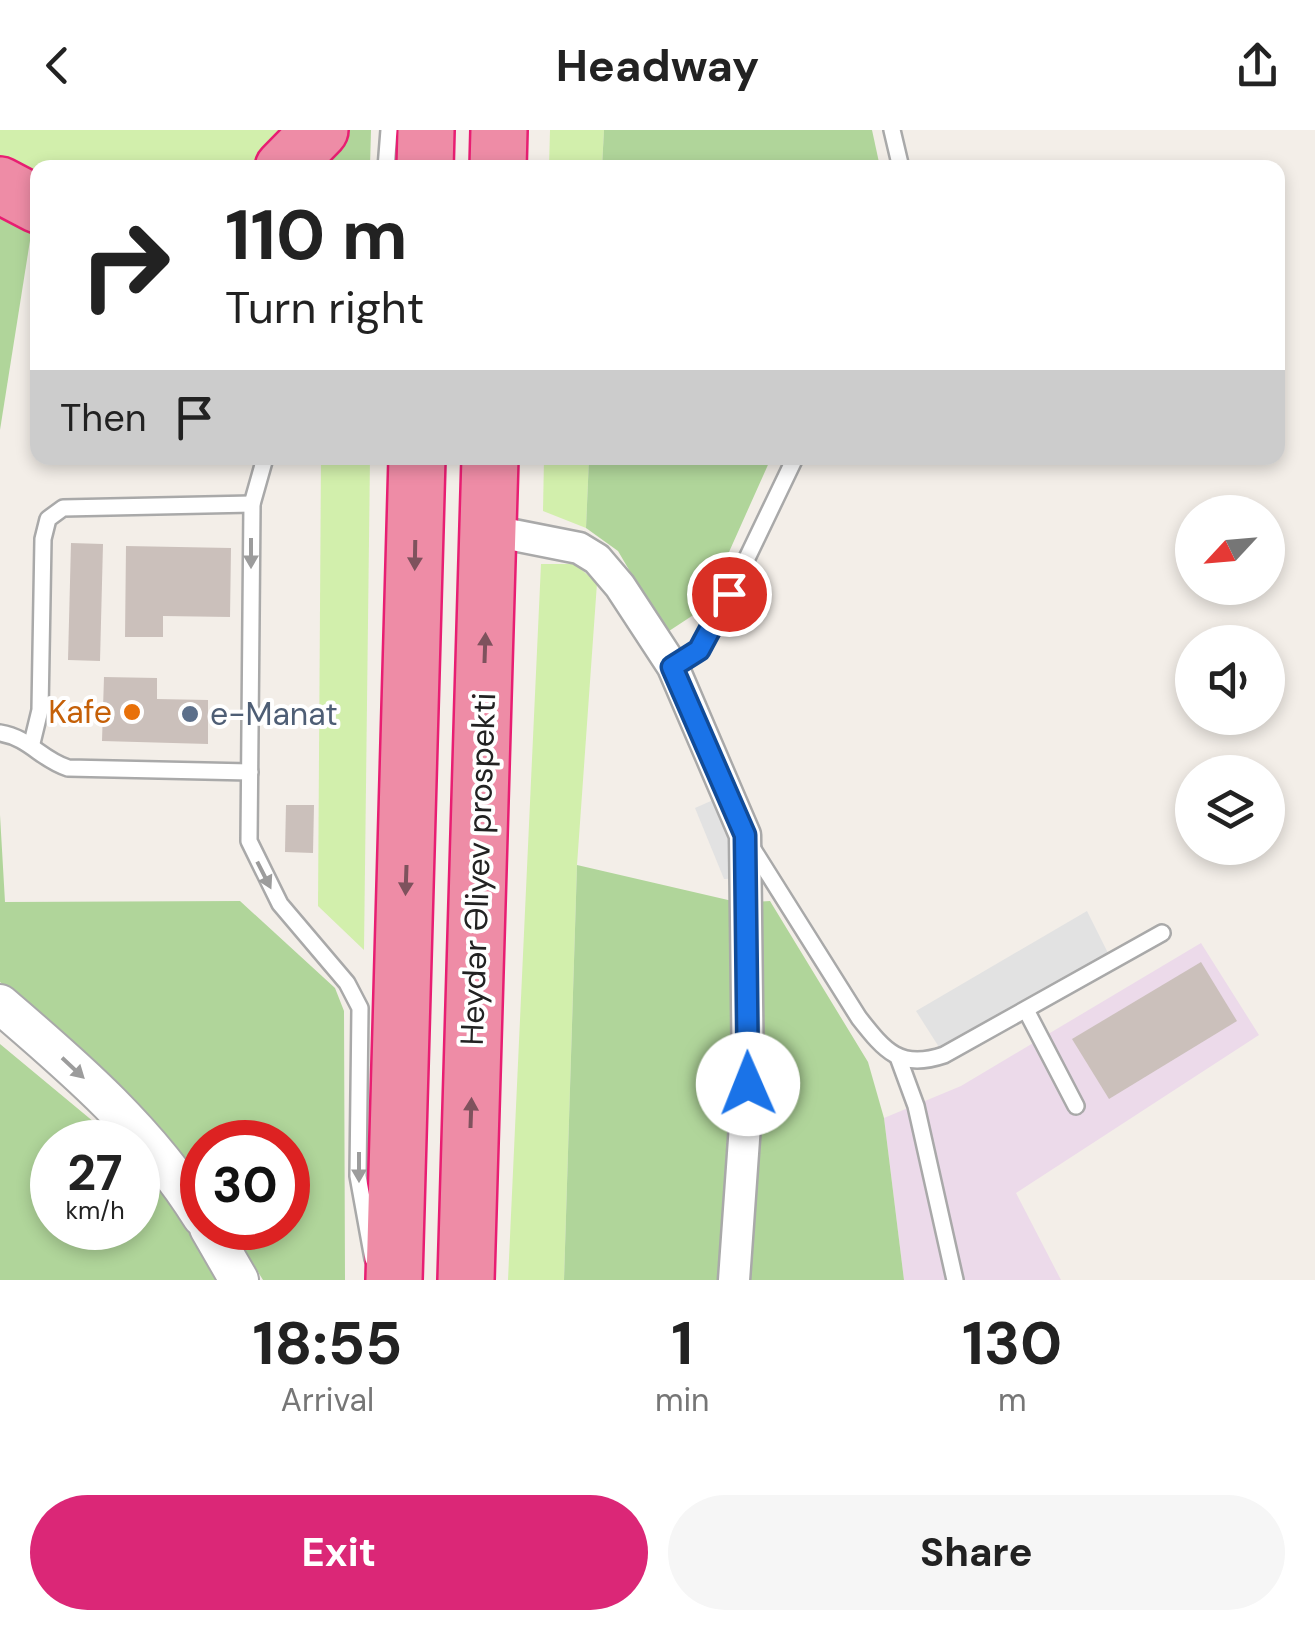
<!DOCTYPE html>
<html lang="en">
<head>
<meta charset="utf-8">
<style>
  :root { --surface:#fff; --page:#f6f6f6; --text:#222; --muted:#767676; --accent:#db2777 }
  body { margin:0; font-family:"DM Sans",sans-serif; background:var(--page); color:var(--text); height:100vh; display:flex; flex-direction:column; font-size:38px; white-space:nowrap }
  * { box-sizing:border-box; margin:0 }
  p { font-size:32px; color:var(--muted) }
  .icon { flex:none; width:55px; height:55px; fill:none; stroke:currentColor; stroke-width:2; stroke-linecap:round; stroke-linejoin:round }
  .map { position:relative; height:1150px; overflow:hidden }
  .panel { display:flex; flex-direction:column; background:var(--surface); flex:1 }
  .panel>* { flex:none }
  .guide { position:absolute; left:30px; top:30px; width:1255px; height:305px; border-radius:20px; box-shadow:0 5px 15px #0003; background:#fff; color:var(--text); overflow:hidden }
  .needle { width:65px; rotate:244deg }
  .fabs { position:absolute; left:1175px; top:365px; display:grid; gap:20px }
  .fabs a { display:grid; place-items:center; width:110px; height:110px; border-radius:50%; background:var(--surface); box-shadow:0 5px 15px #0003; font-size:50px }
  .speed { position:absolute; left:30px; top:990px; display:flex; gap:20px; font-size:50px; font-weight:700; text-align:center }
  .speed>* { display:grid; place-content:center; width:130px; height:130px; border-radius:50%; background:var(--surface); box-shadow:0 5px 15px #0003; line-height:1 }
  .speed small { font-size:25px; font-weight:400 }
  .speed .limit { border:15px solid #d22; background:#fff; color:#111 }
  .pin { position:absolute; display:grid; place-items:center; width:85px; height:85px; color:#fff; margin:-42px; border:5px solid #fff; border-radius:50%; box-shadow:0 2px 10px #0007 }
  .me { position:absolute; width:110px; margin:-55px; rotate:359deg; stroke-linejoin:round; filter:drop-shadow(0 0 8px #0008) }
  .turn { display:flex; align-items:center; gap:35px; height:210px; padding:0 30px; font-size:45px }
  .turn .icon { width:130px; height:130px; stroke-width:2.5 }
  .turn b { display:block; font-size:70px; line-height:85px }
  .then { display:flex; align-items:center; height:95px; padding:0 30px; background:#0003; gap:20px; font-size:38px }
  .eta { display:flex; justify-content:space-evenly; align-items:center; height:170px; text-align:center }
  .eta b { font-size:60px; font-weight:700; line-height:70px }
  .action { display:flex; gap:20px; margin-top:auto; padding:20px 30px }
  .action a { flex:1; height:115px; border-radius:60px; background:var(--accent); color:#fff; font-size:40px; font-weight:700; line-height:115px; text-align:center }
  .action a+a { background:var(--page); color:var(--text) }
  header { display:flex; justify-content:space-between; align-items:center; height:130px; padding:0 30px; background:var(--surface); font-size:45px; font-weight:700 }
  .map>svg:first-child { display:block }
  .industrial { fill:#ecdaea }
  .grass { fill:#d2efac }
  .forest { fill:#b0d59a }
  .parking { fill:#e2e2e2 }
  .building { fill:#cbc0bb }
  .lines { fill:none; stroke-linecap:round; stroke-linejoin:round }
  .service-casing { stroke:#a9a9a9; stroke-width:20 }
  .minor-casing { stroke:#a9a9a9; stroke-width:35 }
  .tertiary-casing { stroke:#a9a9a9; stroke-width:42 }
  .motorway-casing { stroke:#e81e72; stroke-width:60 }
  .service { stroke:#fff; stroke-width:15 }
  .minor { stroke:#fff; stroke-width:30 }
  .tertiary { stroke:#fff; stroke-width:38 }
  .motorway { stroke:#ee8ca6; stroke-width:55 }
  .oneway { fill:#9c9c9c }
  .oneway2 { fill:#7e525d }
  .route-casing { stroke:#114b97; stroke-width:25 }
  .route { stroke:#1a73e8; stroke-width:18 }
  .food-dot { fill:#e8710a; stroke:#fff; stroke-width:4 }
  .service-dot { fill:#5c6f8a; stroke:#fff; stroke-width:4 }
  .labels { text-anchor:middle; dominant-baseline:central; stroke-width:8; stroke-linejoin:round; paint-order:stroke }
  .food-label { font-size:32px; fill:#c56008; stroke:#fff; text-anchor:end }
  .service-label { font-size:32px; fill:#4e5e75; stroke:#fff; text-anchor:start }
  .street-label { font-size:32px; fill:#222; stroke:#fff }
</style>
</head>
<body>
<header><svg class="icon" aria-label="back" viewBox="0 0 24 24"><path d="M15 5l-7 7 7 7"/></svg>Headway<svg class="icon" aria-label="share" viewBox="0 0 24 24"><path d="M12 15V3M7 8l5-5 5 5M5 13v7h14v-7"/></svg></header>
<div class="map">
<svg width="1315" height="1150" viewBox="0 0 1315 1150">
  <rect width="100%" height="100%" fill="#f3eee8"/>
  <!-- industrial -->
  <path class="industrial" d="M1201,813L1259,905L1016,1063L1061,1150H904L884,988L961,956Z"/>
  <!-- grass -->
  <g class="grass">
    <path d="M0,0H298L253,37L38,38L37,54L0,35Z"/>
    <path d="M550,0H604L602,37H549Z"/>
    <path d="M321,328H370L364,820L318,776Z"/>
    <path d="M544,328H589L586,398L543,381Z"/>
    <path d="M541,434H575L597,453L577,735L564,1150H508Z"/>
  </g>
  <!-- forest -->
  <g class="forest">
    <path d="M339,0H371L370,37L307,38Z"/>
    <path d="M604,0H872L880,37H602Z"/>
    <path d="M0,80L32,98L0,300Z"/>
    <path d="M589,328H771L704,478L666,503L618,421L586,398Z"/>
    <path d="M0,685L5,772L240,771L335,858L344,881L345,1150H263L231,1098H288V1012H202V1055C144,976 75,915 0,852Z"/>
    <path d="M577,735L741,773L770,771L868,932L884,988L904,1150H564Z"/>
    <path d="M0,914L118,1012H52V1098H138V1029L192,1105L216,1150H0Z"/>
  </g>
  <!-- parking -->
  <g class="parking">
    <path d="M729,663L746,748L724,749L695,678Z"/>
    <path d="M1087,781L1112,831L944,925L916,881Z"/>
  </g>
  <!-- building -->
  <g class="building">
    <path d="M71,413L103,414L100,531L68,530Z"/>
    <path d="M126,416L231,418L230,487L163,486V507H125Z"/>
    <path d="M104,547L157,548V569L208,570V614L102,611Z"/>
    <path d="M286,675H314L313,723L285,722Z"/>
    <path d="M1201,832L1237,891L1109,969L1072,909Z"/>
  </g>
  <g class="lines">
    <defs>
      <g id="service">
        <path d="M892,0L901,38"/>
        <path d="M386,38L389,0"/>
        <path d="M265,328L252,374L249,711L280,774L347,853L360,878L358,1046L373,1129"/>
        <path d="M673,537L699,520L713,499L795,328"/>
        <path d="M0,603C30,608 40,629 68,638L250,642"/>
        <path d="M32,613L40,580L43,409L48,389L63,378L252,374"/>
        <path d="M749,713L859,888C885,921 900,940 944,925L1162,803"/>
        <path d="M1026,880L1076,976"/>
        <path d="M898,927L916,976L955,1150"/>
      </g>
      <path id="minor" d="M488,400L579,418L597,429L620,456L673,537L745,705L748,953L734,1150"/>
      <g id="tertiary">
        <path d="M0,874C75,938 150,1003 202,1087"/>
        <path d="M209,1098L239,1150"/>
      </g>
      <g id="motorway">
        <path d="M283,38L320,0"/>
        <path d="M425,38L426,0"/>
        <path d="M498,38L499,0"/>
        <path d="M0,55L38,75"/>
        <path d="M394,1150L417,328"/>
        <path d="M466,1150L490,328"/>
      </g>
    </defs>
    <!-- service casing -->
    <use href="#service" class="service-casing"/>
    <!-- minor casing -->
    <use href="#minor" class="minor-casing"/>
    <!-- tertiary casing -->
    <use href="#tertiary" class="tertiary-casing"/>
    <!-- motorway casing -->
    <use href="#motorway" class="motorway-casing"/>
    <!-- service -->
    <use href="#service" class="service"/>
    <!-- minor -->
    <use href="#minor" class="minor"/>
    <!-- tertiary -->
    <use href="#tertiary" class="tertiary"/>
    <!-- motorway -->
    <use href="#motorway" class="motorway"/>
  </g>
  <!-- one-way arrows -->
  <defs><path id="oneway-solid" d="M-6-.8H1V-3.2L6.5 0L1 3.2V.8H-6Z" transform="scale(2.5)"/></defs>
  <g class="oneway">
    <use href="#oneway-solid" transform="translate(251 423) rotate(90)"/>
    <use href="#oneway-solid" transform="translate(264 745) rotate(63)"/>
    <use href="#oneway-solid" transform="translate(73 938) rotate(43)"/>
    <use href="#oneway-solid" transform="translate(359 1037) rotate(90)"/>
  </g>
  <g class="oneway2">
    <use href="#oneway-solid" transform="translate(415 425) rotate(91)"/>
    <use href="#oneway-solid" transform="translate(485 518) rotate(-88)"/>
    <use href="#oneway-solid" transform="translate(406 750) rotate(92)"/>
    <use href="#oneway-solid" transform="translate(471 983) rotate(-88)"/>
  </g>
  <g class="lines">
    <defs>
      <path id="route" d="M729,464L699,520L672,537L745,705L748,954"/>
    </defs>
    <!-- route casing -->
    <use href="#route" class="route-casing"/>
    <!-- route -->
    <use href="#route" class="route"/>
  </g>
  <!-- markers -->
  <circle class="food-dot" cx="132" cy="582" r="10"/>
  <circle class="service-dot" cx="190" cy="584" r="10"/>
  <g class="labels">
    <!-- food labels -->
    <g class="food-label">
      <text x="112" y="582">Kafe</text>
    </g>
    <!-- service labels -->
    <g class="service-label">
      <text x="210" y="584">e-Manat</text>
    </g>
    <!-- street labels -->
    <g class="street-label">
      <text transform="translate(478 739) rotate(-88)">Heydər Əliyev prospekti</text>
    </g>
  </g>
</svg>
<div class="fabs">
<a><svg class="needle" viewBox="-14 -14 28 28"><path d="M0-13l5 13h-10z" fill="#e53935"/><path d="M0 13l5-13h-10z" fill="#767676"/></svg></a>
<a><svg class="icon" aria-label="sound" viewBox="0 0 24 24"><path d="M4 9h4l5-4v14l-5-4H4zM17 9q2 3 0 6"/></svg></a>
<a><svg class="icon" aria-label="layers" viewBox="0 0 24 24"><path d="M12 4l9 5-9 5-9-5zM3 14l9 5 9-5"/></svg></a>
</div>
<div class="speed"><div>27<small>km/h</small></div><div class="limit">30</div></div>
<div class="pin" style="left:729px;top:464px;background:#d93025"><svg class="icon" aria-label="arrive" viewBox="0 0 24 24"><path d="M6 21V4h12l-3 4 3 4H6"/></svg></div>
<svg class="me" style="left:748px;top:954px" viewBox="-20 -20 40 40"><circle r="19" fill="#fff"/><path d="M0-13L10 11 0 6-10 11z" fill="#1a73e8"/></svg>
<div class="guide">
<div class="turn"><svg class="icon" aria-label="right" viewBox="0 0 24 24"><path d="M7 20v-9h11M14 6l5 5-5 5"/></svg><div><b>110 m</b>Turn right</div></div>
<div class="then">Then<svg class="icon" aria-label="arrive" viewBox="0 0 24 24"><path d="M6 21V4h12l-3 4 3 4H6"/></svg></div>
</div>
</div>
<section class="panel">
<div class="eta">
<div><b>18:55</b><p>Arrival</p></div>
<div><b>1</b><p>min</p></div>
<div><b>130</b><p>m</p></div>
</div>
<div class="action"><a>Exit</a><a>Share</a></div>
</section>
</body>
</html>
